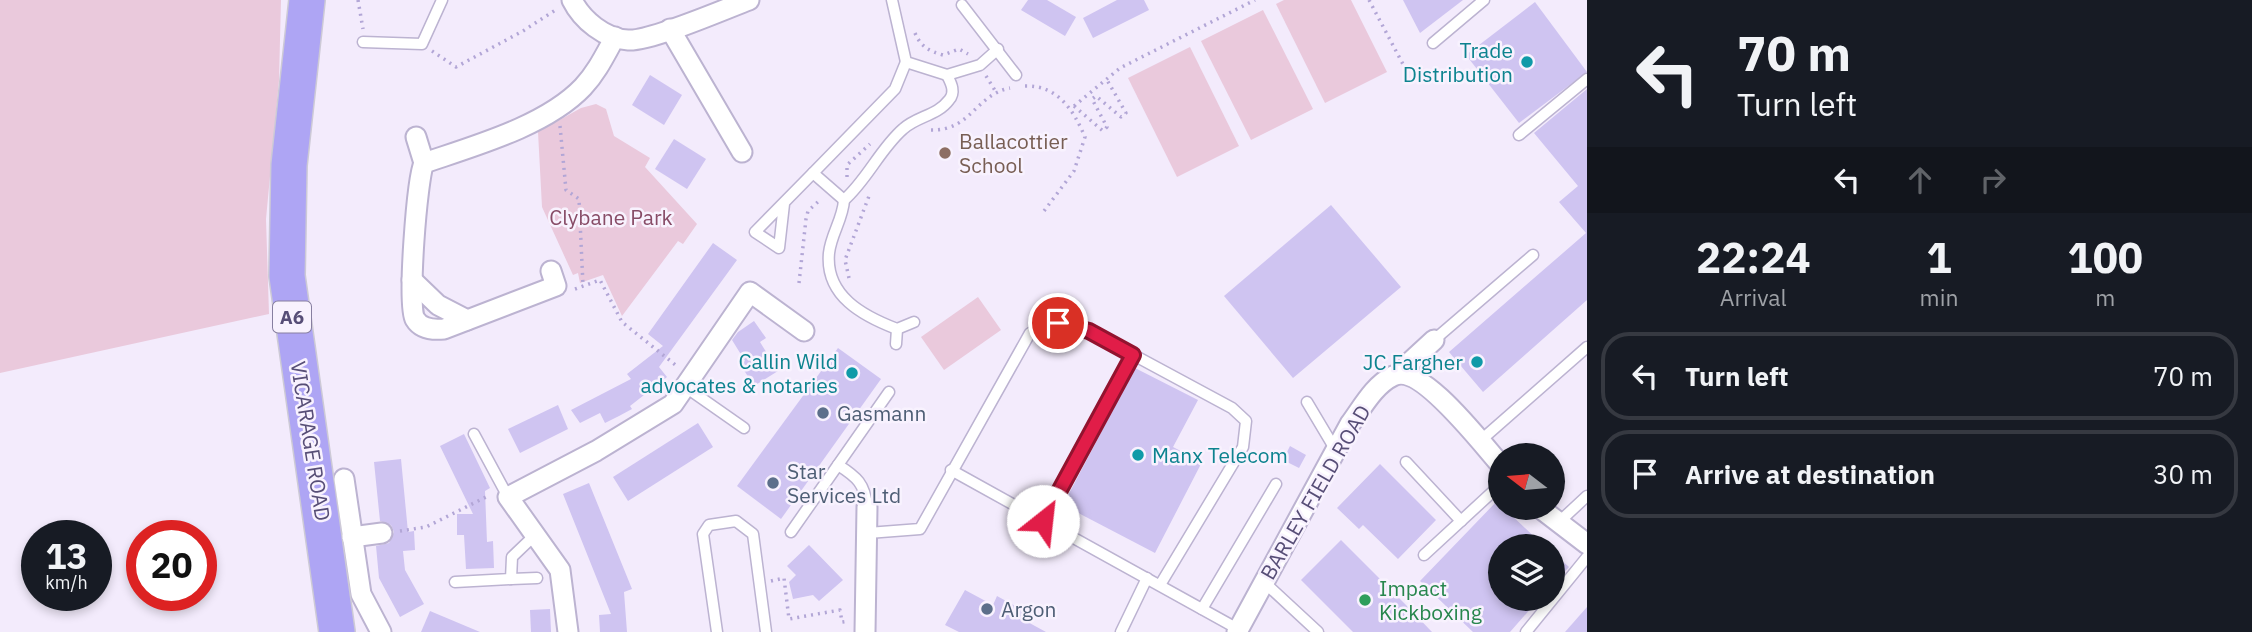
<!DOCTYPE html>
<html lang="en">
<head>
<meta charset="utf-8">
<style>
  :root { --surface:#171b24; --page:#20242c; --text:#f1f3f6; --muted:#9ea1a6; --line:#363941 }
  body { margin:0; font-family:"IBM Plex Sans",sans-serif; background:var(--page); color:var(--text); height:100vh; display:flex; flex-direction:column; font-size:26px; white-space:nowrap }
  * { box-sizing:border-box; margin:0 }
  p { font-size:23px; color:var(--muted) }
  .icon { flex:none; width:38px; height:38px; fill:none; stroke:currentColor; stroke-width:2; stroke-linecap:round; stroke-linejoin:round }
  .map { position:relative; flex:1; overflow:hidden }
  .details { display:flex; flex-direction:column; background:var(--surface); width:665px }
  .details>* { flex:none }
  .guide { background:#171b24; color:var(--text); overflow:hidden }
  .needle { width:46px; rotate:286deg }
  .buttons { position:absolute; left:1488px; top:443px; display:grid; gap:14px }
  .buttons a { display:grid; place-items:center; width:77px; height:77px; border-radius:50%; background:var(--surface); box-shadow:0 4px 10px #0003; font-size:35px }
  .speed { position:absolute; left:21px; top:520px; display:flex; gap:14px; font-size:35px; font-weight:700; text-align:center }
  .speed>* { display:grid; place-content:center; width:91px; height:91px; border-radius:50%; background:var(--surface); box-shadow:0 4px 10px #0003; line-height:1 }
  .speed small { font-size:18px; font-weight:400 }
  .speed .limit { border:10px solid #d22; background:#fff; color:#111 }
  .pin { position:absolute; display:grid; place-items:center; width:60px; height:60px; color:#fff; margin:-30px; border:4px solid #fff; border-radius:50%; box-shadow:0 2px 7px #0007 }
  .me { position:absolute; width:77px; margin:-38px; rotate:29deg; stroke-linejoin:round; filter:drop-shadow(0 0 5px #0008) }
  .turn { display:flex; align-items:center; gap:24px; height:147px; padding:0 35px; font-size:32px }
  .turn .icon { width:91px; height:91px; stroke-width:2.5 }
  .turn b { display:block; font-size:49px; line-height:60px }
  .lanes { display:flex; align-items:center; height:66px; padding:0 35px; background:#0003; justify-content:center; gap:35px; direction:ltr }
  .lanes .off { opacity:.35 }
  .eta { display:flex; justify-content:space-evenly; align-items:center; height:119px; text-align:center }
  .eta b { font-size:42px; font-weight:700; line-height:49px }
  ul { padding:0; list-style:none }
  li { display:flex; align-items:center; gap:21px; height:88px; margin:0 14px 10px; padding:0 21px; border:4px solid var(--line); border-radius:28px }
  li div { flex:1 }
  li b { display:block; font-size:26px }
  li em { font-style:normal }
  main { display:flex; flex:1; min-height:0 }
  .map>svg:first-child { display:block }
  .green { fill:#eac9dc }
  .building { fill:#cfc4f1 }
  .lines { fill:none; stroke-linecap:round; stroke-linejoin:round }
  .lane-casing { stroke:#bcb3d1; stroke-width:13 }
  .street-casing { stroke:#bcb3d1; stroke-width:23 }
  .highway-casing { stroke:#cdcad6; stroke-width:38 }
  .path { stroke:#b2a6d6; stroke-width:3.5; stroke-dasharray:2 5; stroke-linecap:butt }
  .lane { stroke:#fff; stroke-width:10 }
  .street { stroke:#fff; stroke-width:19 }
  .highway { stroke:#aea5f4; stroke-width:35 }
  .route-casing { stroke:#92132f; stroke-width:18 }
  .route { stroke:#e11d48; stroke-width:12 }
  .culture-dot { fill:#0f9aa8; stroke:#f8f2fe; stroke-width:2.5 }
  .education-dot { fill:#8d6e63; stroke:#f8f2fe; stroke-width:2.5 }
  .service-dot { fill:#5c6f8a; stroke:#f8f2fe; stroke-width:2.5 }
  .leisure-dot { fill:#2e9e5b; stroke:#f8f2fe; stroke-width:2.5 }
  .labels { text-anchor:middle; dominant-baseline:central; stroke-width:5; stroke-linejoin:round; paint-order:stroke }
  .shield { fill:#f8f2fe; stroke:#877fa0; stroke-width:2 }
  .shield-label { font-size:19px; font-weight:bold; fill:#574e77 }
  .culture-label { font-size:21px; fill:#0d838f; stroke:#f8f2fe; text-anchor:end }
  .education-label { font-size:21px; fill:#785e54; stroke:#f8f2fe; text-anchor:start }
  .park-label { font-size:21px; fill:#884c67; stroke:#f8f2fe }
  .service-label { font-size:21px; fill:#4e5e75; stroke:#f8f2fe; text-anchor:start }
  .street-label { font-size:21px; fill:#574e77; stroke:#f8f2fe }
  .leisure-label { font-size:21px; fill:#27864d; stroke:#f8f2fe; text-anchor:start }
</style>
</head>
<body>
<main>
<div class="map">
<svg width="1587" height="632" viewBox="0 0 1587 632">
  <rect width="100%" height="100%" fill="#f3ebfc"/>
  <!-- green -->
  <g class="green">
    <path d="M0,0H281L279,80L266,219L269,314L0,373Z"/>
    <path d="M1284,0H1351L1387,72L1325,103L1276,4Z"/>
    <path d="M1263,10L1313,109L1251,140L1201,41Z"/>
    <path d="M1190,47L1239,146L1177,177L1128,78Z"/>
    <path d="M596,104L606,109L614,136L650,158L645,167L697,224L683,244L678,241L622,316L603,275L580,283L578,273L573,275L542,207L538,132L581,108Z"/>
    <path d="M978,297L1001,330L944,370L921,337Z"/>
  </g>
  <!-- building -->
  <g class="building">
    <path d="M1028,0H1047L1076,17L1065,36L1021,10Z"/>
    <path d="M1117,0H1144L1149,10L1093,38L1083,18Z"/>
    <path d="M1403,0H1463L1420,33Z"/>
    <path d="M1535,2L1587,72L1519,123L1466,55Z"/>
    <path d="M650,75L682,95L664,125L632,105Z"/>
    <path d="M1587,89V300L1483,392L1449,352L1586,233L1559,202L1578,186L1534,133Z"/>
    <path d="M674,139L706,159L687,189L655,169Z"/>
    <path d="M1331,205L1401,287L1293,378L1224,296Z"/>
    <path d="M713,243L737,260L659,367L667,377L630,406L632,409L619,416L605,423L600,413L580,423L571,410L631,379L627,374L663,346L648,334Z"/>
    <path d="M754,321L766,338L760,342L778,371L754,386L740,364L745,361L732,340L738,332Z"/>
    <path d="M838,348L881,379L781,519L737,486Z"/>
    <path d="M1135,368L1198,400L1173,447L1202,462L1155,553L1063,505Z"/>
    <path d="M558,405L568,429L520,453L508,429Z"/>
    <path d="M698,423L713,447L628,501L613,477Z"/>
    <path d="M464,434L490,488L485,491L487,542L493,541L494,568L466,569L464,535H457V514H473L440,446Z"/>
    <path d="M1290,446L1306,455L1299,468L1283,460Z"/>
    <path d="M401,459L408,532L414,531L415,550L403,551L405,570L424,604L400,617L379,578L376,546L389,543L394,532L391,525L380,521L374,462Z"/>
    <path d="M1380,464L1436,520L1398,559L1363,525L1359,529L1337,508Z"/>
    <path d="M589,483L632,589L624,592L627,632H600L599,615L611,614L563,494Z"/>
    <path d="M1497,501L1500,508H1504L1544,546H1500V598H1540L1510,632H1473L1420,581Z"/>
    <path d="M1341,540L1406,605L1432,632H1353L1301,580Z"/>
    <path d="M809,545L843,580L819,601L813,595L793,599L789,582L796,575L787,566Z"/>
    <path d="M1552,552L1569,567L1552,585Z"/>
    <path d="M965,590L993,605L997,596L1028,613L1024,620L1046,632H959L945,625Z"/>
    <path d="M1587,607V632H1565Z"/>
    <path d="M550,609L551,632H531L530,610Z"/>
    <path d="M430,611L480,632H421Z"/>
  </g>
  <g class="lines">
    <defs>
      <g id="lane">
        <path d="M892,0L906,62L947,75"/>
        <path d="M962,5L1016,75"/>
        <path d="M363,42L422,44L442,0"/>
        <path d="M1433,43L1484,0"/>
        <path d="M906,62L895,89L813,173L844,200C867,180 880,149 903,129C917,116 937,116 949,100C956,92 951,83 947,75"/>
        <path d="M947,75L980,65L998,49"/>
        <path d="M1519,135L1587,79"/>
        <path d="M844,200C843,219 831,234 829,253C825,296 863,316 897,329L914,322"/>
        <path d="M784,204L779,248L755,232L813,173"/>
        <path d="M1434,340L1533,255"/>
        <path d="M896,344L897,329"/>
        <path d="M684,386L744,428"/>
        <path d="M1307,402L1335,449"/>
        <path d="M474,434L508,497"/>
        <path d="M1480,441L1587,347"/>
        <path d="M1406,462L1461,521"/>
        <path d="M838,465C857,477 865,484 867,507"/>
        <path d="M951,470L1238,629"/>
        <path d="M1043,521L1133,355"/>
        <path d="M1559,522L1587,496"/>
        <path d="M791,532L889,392"/>
        <path d="M868,533L920,529L1030,333L1058,323L1089,331L1232,408L1246,421L1243,447L1160,585"/>
        <path d="M1424,555L1500,485"/>
        <path d="M511,579L537,578"/>
        <path d="M455,582L511,579L512,557L535,535"/>
        <path d="M1264,582L1318,632"/>
        <path d="M1202,609L1276,484"/>
        <path d="M717,632L703,534L709,525L736,521L753,534L766,632"/>
        <path d="M1121,632L1147,578"/>
        <path d="M1526,632L1587,557"/>
      </g>
      <g id="street">
        <path d="M572,0C582,20 605,39 628,40C649,42 725,9 749,0"/>
        <path d="M670,29L742,152"/>
        <path d="M416,137L424,163"/>
        <path d="M551,271L556,286L444,329C434,330 421,329 415,319C407,306 417,178 424,163C474,146 546,126 583,87C597,72 605,55 615,37"/>
        <path d="M412,280L438,305L467,320"/>
        <path d="M1405,373L1409,363L1434,340"/>
        <path d="M344,479L361,594L381,632"/>
        <path d="M1540,508L1587,544"/>
        <path d="M352,537L382,533"/>
        <path d="M568,632L560,570L508,497L596,451L673,404L750,292L804,331"/>
        <path d="M865,632L867,507"/>
        <path d="M1237,632L1350,424C1362,408 1374,385 1393,376C1420,362 1482,444 1500,464"/>
      </g>
      <path id="highway" d="M307,0L289,165L287,276L337,632"/>
    </defs>
    <!-- lane casing -->
    <use href="#lane" class="lane-casing"/>
    <!-- street casing -->
    <use href="#street" class="street-casing"/>
    <!-- highway casing -->
    <use href="#highway" class="highway-casing"/>
    <!-- path -->
    <g class="path">
      <path d="M358,0L363,29"/>
      <path d="M1369,0L1405,68"/>
      <path d="M915,33C921,47 929,51 943,55L959,49L968,54"/>
      <path d="M432,51L456,67L523,31L557,9"/>
      <path d="M986,76L996,92"/>
      <path d="M1025,86C1057,85 1073,109 1085,137L1074,171L1044,211"/>
      <path d="M1074,106L1120,68L1255,0"/>
      <path d="M1074,106L1103,131L1107,127L1092,99L1096,96L1121,117L1126,113L1107,80"/>
      <path d="M560,126L566,190L579,199L583,285"/>
      <path d="M931,130C971,131 975,95 1010,88"/>
      <path d="M847,177V165L870,144"/>
      <path d="M849,278L845,260L869,196"/>
      <path d="M799,283L806,219L808,211L821,199"/>
      <path d="M575,289L600,280L622,322L678,367"/>
      <path d="M400,531L426,527L490,495"/>
      <path d="M771,581L784,578L789,619L840,610L842,622L849,621"/>
    </g>
    <!-- lane -->
    <use href="#lane" class="lane"/>
    <!-- street -->
    <use href="#street" class="street"/>
    <!-- highway -->
    <use href="#highway" class="highway"/>
  </g>
  <g class="lines">
    <defs>
      <path id="route" d="M1043,521L1133,355L1089,331L1058,323"/>
    </defs>
    <!-- route casing -->
    <use href="#route" class="route-casing"/>
    <!-- route -->
    <use href="#route" class="route"/>
  </g>
  <!-- markers -->
  <g class="culture-dot">
    <circle cx="1527" cy="62" r="7"/>
    <circle cx="1477" cy="362" r="7"/>
    <circle cx="852" cy="373" r="7"/>
    <circle cx="1138" cy="455" r="7"/>
  </g>
  <circle class="education-dot" cx="945" cy="153" r="7"/>
  <g class="service-dot">
    <circle cx="823" cy="413" r="7"/>
    <circle cx="773" cy="483" r="7"/>
    <circle cx="987" cy="609" r="7"/>
  </g>
  <circle class="leisure-dot" cx="1365" cy="600" r="7"/>
  <g class="labels">
    <!-- shield labels -->
    <rect class="shield" x="273" y="301.5" width="38" height="31" rx="5"/>
    <g class="shield-label">
      <text x="292" y="317">A6</text>
    </g>
    <!-- culture labels -->
    <g class="culture-label">
      <text x="1513" y="50">Trade<tspan x="1513" dy="24">Distribution</tspan></text>
      <text x="838" y="361">Callin Wild<tspan x="838" dy="24">advocates &amp; notaries</tspan></text>
      <text x="1463" y="362">JC Fargher</text>
      <text x="1152" y="455" text-anchor="start">Manx Telecom</text>
    </g>
    <!-- education labels -->
    <g class="education-label">
      <text x="959" y="141">Ballacottier<tspan x="959" dy="24">School</tspan></text>
    </g>
    <!-- park labels -->
    <g class="park-label">
      <text x="611" y="217">Clybane Park</text>
    </g>
    <!-- service labels -->
    <g class="service-label">
      <text x="837" y="413">Gasmann</text>
      <text x="787" y="471">Star<tspan x="787" dy="24">Services Ltd</tspan></text>
      <text x="1001" y="609">Argon</text>
    </g>
    <!-- street labels -->
    <g class="street-label">
      <text transform="translate(311 441) rotate(81)">VICARAGE ROAD</text>
      <text transform="translate(1315 492) rotate(-60)">BARLEY FIELD ROAD</text>
    </g>
    <!-- leisure labels -->
    <g class="leisure-label">
      <text x="1379" y="588">Impact<tspan x="1379" dy="24">Kickboxing</tspan></text>
    </g>
  </g>
</svg>
<div class="buttons">
<a><svg class="needle" viewBox="-14 -14 28 28"><path d="M0-13l5 13h-10z" fill="#e53935"/><path d="M0 13l5-13h-10z" fill="#9ea1a6"/></svg></a>
<a><svg class="icon" aria-label="layers" viewBox="0 0 24 24"><path d="M12 4l9 5-9 5-9-5zM3 14l9 5 9-5"/></svg></a>
</div>
<div class="speed"><div>13<small>km/h</small></div><div class="limit">20</div></div>
<div class="pin" style="left:1058px;top:323px;background:#d93025"><svg class="icon" aria-label="arrive" viewBox="0 0 24 24"><path d="M6 21V4h12l-3 4 3 4H6"/></svg></div>
<svg class="me" style="left:1043px;top:521px" viewBox="-20 -20 40 40"><circle r="19" fill="#fff"/><path d="M0-13L10 11 0 6-10 11z" fill="#e11d48"/></svg>
</div>
<section class="details">
<div class="guide">
<div class="turn"><svg class="icon" aria-label="left" viewBox="0 0 24 24"><path d="M17 20v-9H6M10 6l-5 5 5 5"/></svg><div><b>70 m</b>Turn left</div></div>
<div class="lanes"><svg class="icon" aria-label="left" viewBox="0 0 24 24"><path d="M17 20v-9H6M10 6l-5 5 5 5"/></svg><svg class="icon off" aria-label="ahead" viewBox="0 0 24 24"><path d="M12 20V5M6 11l6-6 6 6"/></svg><svg class="icon off" aria-label="right" viewBox="0 0 24 24"><path d="M7 20v-9h11M14 6l5 5-5 5"/></svg></div>
</div>
<div class="eta">
<div><b>22:24</b><p>Arrival</p></div>
<div><b>1</b><p>min</p></div>
<div><b>100</b><p>m</p></div>
</div>
<ul>
<li><svg class="icon" aria-label="left" viewBox="0 0 24 24"><path d="M17 20v-9H6M10 6l-5 5 5 5"/></svg><div><b>Turn left</b></div><em>70 m</em></li>
<li><svg class="icon" aria-label="arrive" viewBox="0 0 24 24"><path d="M6 21V4h12l-3 4 3 4H6"/></svg><div><b>Arrive at destination</b></div><em>30 m</em></li>
</ul>
</section>
</main>
</body>
</html>
